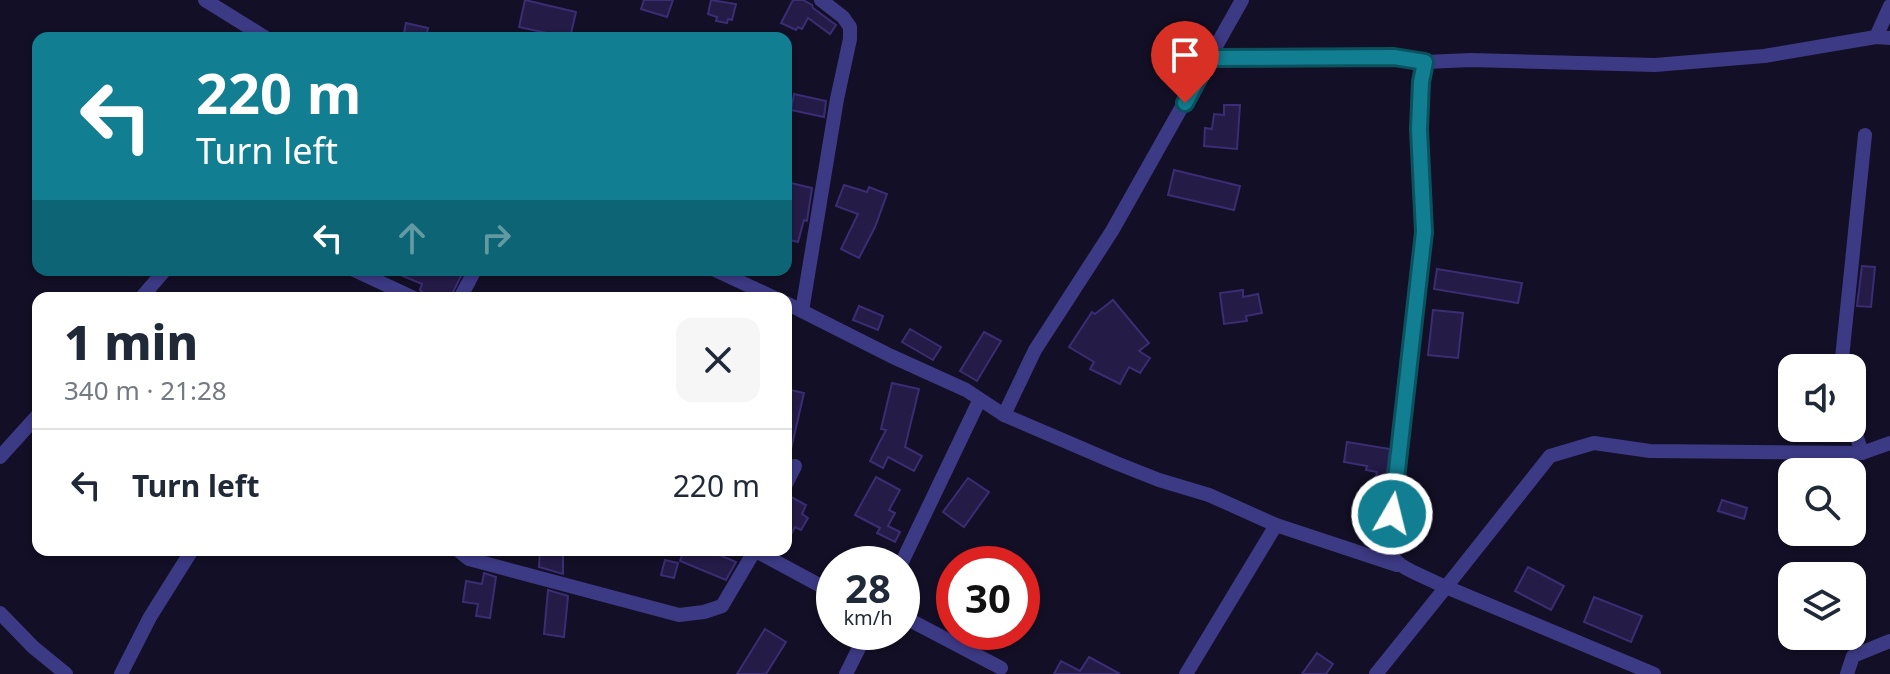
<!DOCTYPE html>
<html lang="en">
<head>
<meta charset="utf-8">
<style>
  :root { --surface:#fff; --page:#f6f6f7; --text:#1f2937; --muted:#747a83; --line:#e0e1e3 }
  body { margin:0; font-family:"Noto Sans",sans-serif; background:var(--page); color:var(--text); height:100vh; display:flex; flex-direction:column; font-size:30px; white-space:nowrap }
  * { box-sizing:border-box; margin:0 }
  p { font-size:26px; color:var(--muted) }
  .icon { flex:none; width:44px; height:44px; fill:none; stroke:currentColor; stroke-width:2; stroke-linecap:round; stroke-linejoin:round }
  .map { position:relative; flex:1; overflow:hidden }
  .details { position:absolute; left:32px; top:292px; width:760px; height:264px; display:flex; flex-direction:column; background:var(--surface); border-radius:16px; box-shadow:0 2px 6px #0004 }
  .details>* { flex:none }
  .top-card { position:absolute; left:32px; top:32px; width:760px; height:244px; border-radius:16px; box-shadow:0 2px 6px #0004; background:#117e91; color:#fff; overflow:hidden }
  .controls { position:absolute; left:1778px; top:354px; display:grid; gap:16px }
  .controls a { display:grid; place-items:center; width:88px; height:88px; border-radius:16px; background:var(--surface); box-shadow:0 2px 6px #0004; font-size:40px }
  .speed { position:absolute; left:816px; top:546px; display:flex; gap:16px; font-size:40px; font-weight:700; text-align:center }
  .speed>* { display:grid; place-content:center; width:104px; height:104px; border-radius:50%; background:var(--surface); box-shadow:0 2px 6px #0004; line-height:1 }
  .speed small { font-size:20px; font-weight:400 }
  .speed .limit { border:12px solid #d22; background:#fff; color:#111 }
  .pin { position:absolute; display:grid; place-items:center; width:68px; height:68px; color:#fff; margin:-82px -34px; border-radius:50% 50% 50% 0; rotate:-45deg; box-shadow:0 0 8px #0007 }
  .pin .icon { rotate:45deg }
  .me { position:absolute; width:88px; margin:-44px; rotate:8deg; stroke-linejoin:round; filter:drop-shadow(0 0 6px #0008) }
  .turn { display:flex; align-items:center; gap:28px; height:168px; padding:0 32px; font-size:36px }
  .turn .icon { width:104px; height:104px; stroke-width:2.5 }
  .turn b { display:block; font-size:56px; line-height:68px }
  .lanes { display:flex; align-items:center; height:76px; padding:0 32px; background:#0003; justify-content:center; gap:40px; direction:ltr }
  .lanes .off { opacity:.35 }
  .round { display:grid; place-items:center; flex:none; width:84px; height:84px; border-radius:16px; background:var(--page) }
  .head { display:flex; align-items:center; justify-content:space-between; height:136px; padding:0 32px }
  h1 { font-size:48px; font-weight:800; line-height:60px }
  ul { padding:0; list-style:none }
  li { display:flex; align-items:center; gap:24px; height:112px; padding:0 32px; border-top:2px solid var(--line) }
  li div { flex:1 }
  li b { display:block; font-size:30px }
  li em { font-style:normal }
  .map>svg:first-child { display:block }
  .building { fill:#241b47; stroke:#3b2d73; stroke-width:2 }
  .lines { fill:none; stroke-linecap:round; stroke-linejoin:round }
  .minor { stroke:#3d3a85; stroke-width:14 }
  .route-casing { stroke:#0b525e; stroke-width:20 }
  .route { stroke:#117e91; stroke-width:14 }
</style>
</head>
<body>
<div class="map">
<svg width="1890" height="674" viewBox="0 0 1890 674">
  <rect width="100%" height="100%" fill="#130f26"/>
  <!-- building -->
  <g class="building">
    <path d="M525,0L576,12L570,38L519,27Z"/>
    <path d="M644,0H673L667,17L641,9Z"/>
    <path d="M711,0L736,4L732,20L728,19L727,23L716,21L717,17L708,14Z"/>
    <path d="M793,0H803L812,5L813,8L836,25L830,34L808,18L802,29L798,27L796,30L781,23Z"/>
    <path d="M406,23L428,28L426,38H403Z"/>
    <path d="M794,94L826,101L824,117L791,110Z"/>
    <path d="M1224,105H1240L1237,149L1204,146L1205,128L1212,129L1214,114L1224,115Z"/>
    <path d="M1174,170L1240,186L1234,210L1168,195Z"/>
    <path d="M791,183L812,188L807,221L804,220L798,242L786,239V203Z"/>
    <path d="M844,185L867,192L869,187L887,194L875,227L859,258L841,249L858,214L836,206Z"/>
    <path d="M1862,266L1875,267L1871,307L1857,306Z"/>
    <path d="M1437,269L1522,283L1518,303L1434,289Z"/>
    <path d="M389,270H464L450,298H434L423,293L420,290L422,284Z"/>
    <path d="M1243,290V297L1258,294L1262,313L1246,316L1247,321L1224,324L1220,293Z"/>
    <path d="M1113,300L1149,343L1139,351L1150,358L1140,373L1129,367L1120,384L1090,369L1094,362L1069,347L1092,312L1095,314Z"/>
    <path d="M859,306L883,316L878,330L853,320Z"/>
    <path d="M1433,310L1463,313L1458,358L1428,355Z"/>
    <path d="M910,329L941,347L933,360L902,342Z"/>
    <path d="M984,332L1001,341L977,381L960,371Z"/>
    <path d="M892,383L919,389L905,447L922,456L914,471L888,457L883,468L870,461L886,430L881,429Z"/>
    <path d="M786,389L804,393L789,458H786Z"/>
    <path d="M1347,442L1390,449L1380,526L1367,524L1377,472L1366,470L1367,466L1344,462Z"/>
    <path d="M876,477L900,490L889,510L895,513L888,526L900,532L895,542L877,533L880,528L855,515Z"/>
    <path d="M968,478L989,492L964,527L943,512Z"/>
    <path d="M789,496L806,505L802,514L808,518L801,530L795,527L786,544V502Z"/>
    <path d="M1722,500L1747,508L1744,519L1718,511Z"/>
    <path d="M540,550H563V574L539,567Z"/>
    <path d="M684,550H708L736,562L726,580L680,561Z"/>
    <path d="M665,560L678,563L674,578L661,575Z"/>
    <path d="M1528,567L1564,586L1551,610L1515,591Z"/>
    <path d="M484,573L496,577L490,618L476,616L478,604L463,602L466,581L482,584Z"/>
    <path d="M548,590L568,596L564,637L544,634Z"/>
    <path d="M1594,597L1642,616L1631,642L1584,622Z"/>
    <path d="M765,629L786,642L766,674H737Z"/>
    <path d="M1317,653L1333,664L1326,674H1302Z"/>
    <path d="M1089,657L1120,674H1054L1061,661L1080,671Z"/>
  </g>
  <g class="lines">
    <!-- minor -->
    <g class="minor">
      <path d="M205,0L266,38"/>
      <path d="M1876,37L1890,6"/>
      <path d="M1209,58L1394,57L1425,62L1471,60L1655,65L1764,56L1876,37L1890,38"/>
      <path d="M1425,62L1421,82L1419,129L1424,232L1395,495C1382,564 1384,559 1446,587L1550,456L1594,443L1650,451L1862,453L1890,443"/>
      <path d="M354,270L414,298"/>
      <path d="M715,270L775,298"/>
      <path d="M141,298L165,270"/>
      <path d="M460,298L475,270"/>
      <path d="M786,303L891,356L966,390L1004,415L1116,463L1159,480L1209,495L1276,525L1397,565"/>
      <path d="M802,311L837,99L850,39V27L843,17L821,0"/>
      <path d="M1841,368L1865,135"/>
      <path d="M1004,415L1035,350L1112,231L1242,0"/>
      <path d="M1852,422L1862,453"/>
      <path d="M0,457L38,415"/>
      <path d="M786,484L795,466"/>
      <path d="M458,550L469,559L679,615L704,612L722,606L755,550"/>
      <path d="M754,550L834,593"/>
      <path d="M901,564L979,401"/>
      <path d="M0,613L33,647L66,674"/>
      <path d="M902,616L1001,668"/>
      <path d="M121,674L150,617L192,550"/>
      <path d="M846,674L867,632"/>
      <path d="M1186,674L1276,525"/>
      <path d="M1376,674L1446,587L1654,674"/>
      <path d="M1847,674L1853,656L1890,641"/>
    </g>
  </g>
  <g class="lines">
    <defs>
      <path id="route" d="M1185,103L1209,58L1394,57L1425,62L1421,82L1419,129L1424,232L1392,514"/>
    </defs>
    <!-- route casing -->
    <use href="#route" class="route-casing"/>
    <!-- route -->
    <use href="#route" class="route"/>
  </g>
</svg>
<div class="controls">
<a><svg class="icon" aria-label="sound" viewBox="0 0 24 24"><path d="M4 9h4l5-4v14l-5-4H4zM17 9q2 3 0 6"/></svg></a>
<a><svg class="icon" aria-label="search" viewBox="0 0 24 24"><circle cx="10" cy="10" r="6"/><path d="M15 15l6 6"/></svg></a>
<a><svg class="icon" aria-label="layers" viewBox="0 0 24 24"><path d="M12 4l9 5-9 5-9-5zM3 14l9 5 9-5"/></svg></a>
</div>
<div class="speed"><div>28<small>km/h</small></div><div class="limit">30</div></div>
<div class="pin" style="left:1185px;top:103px;background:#d93025"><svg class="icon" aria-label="arrive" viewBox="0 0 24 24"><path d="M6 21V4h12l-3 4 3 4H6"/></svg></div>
<svg class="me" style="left:1392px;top:514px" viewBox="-20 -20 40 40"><circle r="17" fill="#117e91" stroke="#fff" stroke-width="3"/><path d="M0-11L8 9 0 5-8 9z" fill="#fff"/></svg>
<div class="top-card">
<div class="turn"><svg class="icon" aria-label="left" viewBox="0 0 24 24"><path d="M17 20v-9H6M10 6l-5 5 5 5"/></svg><div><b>220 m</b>Turn left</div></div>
<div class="lanes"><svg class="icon" aria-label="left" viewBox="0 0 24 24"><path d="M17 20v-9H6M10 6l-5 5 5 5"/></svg><svg class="icon off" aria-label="ahead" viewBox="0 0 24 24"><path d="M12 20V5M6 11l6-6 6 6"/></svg><svg class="icon off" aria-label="right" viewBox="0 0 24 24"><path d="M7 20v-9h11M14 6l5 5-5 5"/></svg></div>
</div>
<section class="details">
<div class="head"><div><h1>1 min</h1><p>340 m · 21:28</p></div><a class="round"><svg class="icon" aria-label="close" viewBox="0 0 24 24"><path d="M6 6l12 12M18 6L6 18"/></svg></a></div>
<ul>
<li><svg class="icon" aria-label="left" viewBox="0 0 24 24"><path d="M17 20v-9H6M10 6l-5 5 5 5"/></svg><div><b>Turn left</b></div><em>220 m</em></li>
</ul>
</section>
</div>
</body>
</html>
